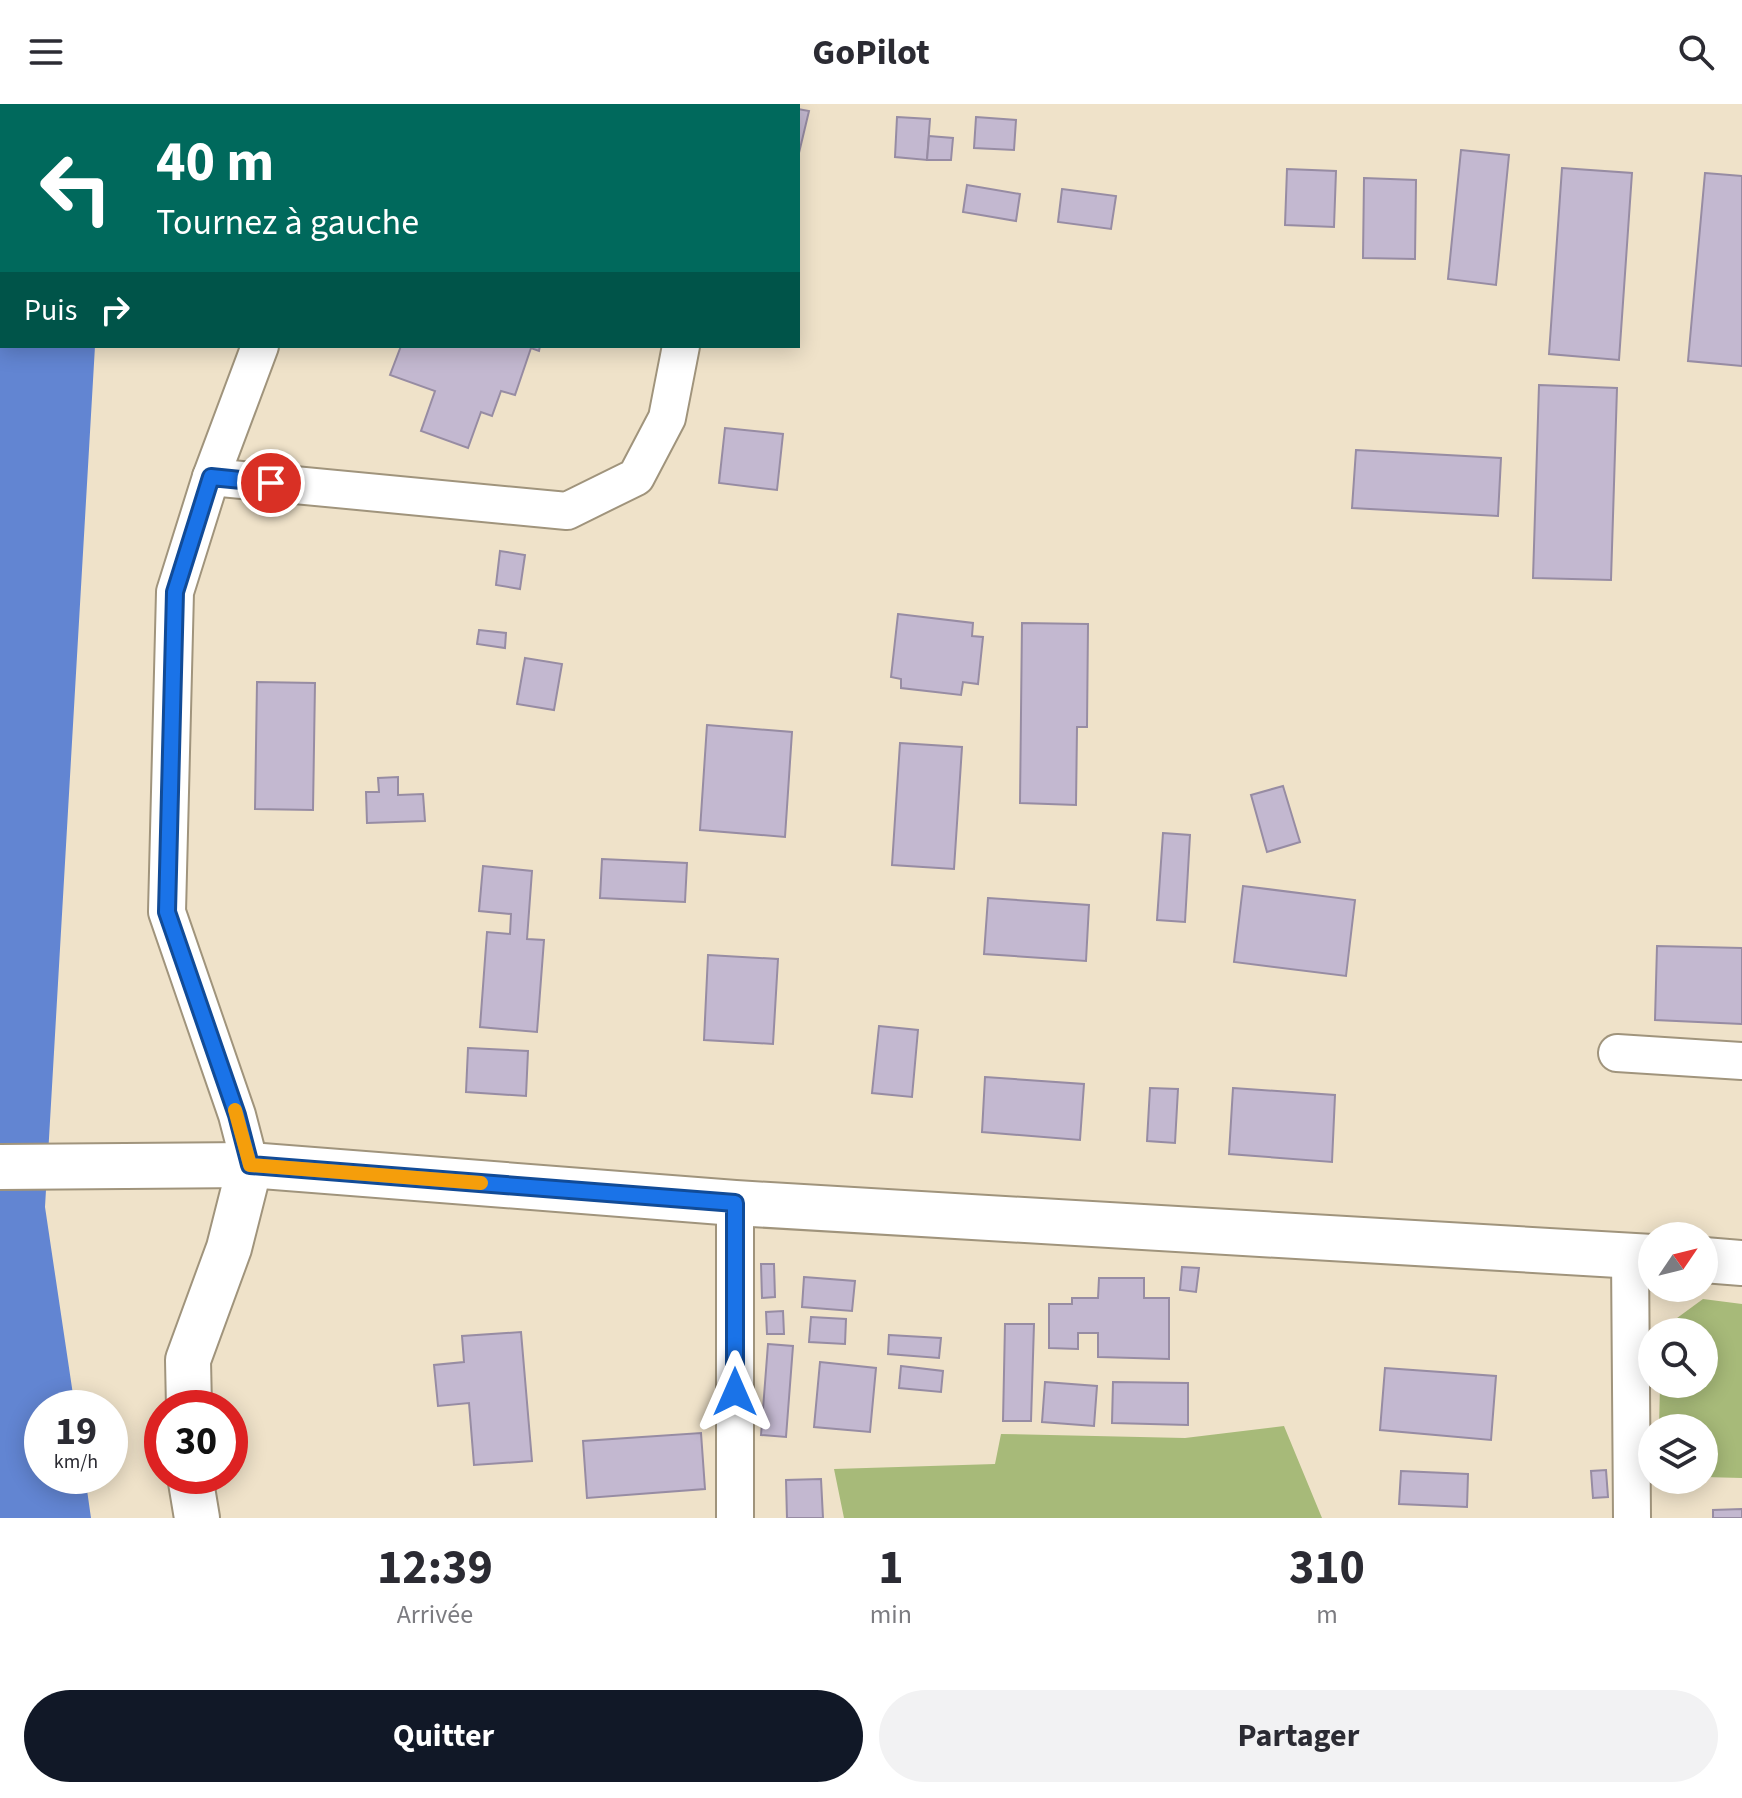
<!DOCTYPE html>
<html lang="fr">
<head>
<meta charset="utf-8">
<style>
  :root { --surface:#fff; --page:#f2f2f3; --text:#2b2b33; --muted:#7c7c81; --accent:#111827 }
  body { margin:0; font-family:"Source Sans 3",sans-serif; background:var(--page); color:var(--text); height:100vh; display:flex; flex-direction:column; font-size:30px; white-space:nowrap }
  * { box-sizing:border-box; margin:0 }
  p { font-size:26px; color:var(--muted) }
  .icon { flex:none; width:44px; height:44px; fill:none; stroke:currentColor; stroke-width:2; stroke-linecap:round; stroke-linejoin:round }
  .map { position:relative; height:1414px; overflow:hidden }
  .drawer { display:flex; flex-direction:column; background:var(--surface); flex:1 }
  .drawer>* { flex:none }
  .guide { position:absolute; left:0px; top:0px; width:800px; height:244px; box-shadow:0 4px 20px #0003; background:#00695c; color:#fff; overflow:hidden }
  .needle { width:52px; rotate:55deg }
  .controls { position:absolute; left:1638px; top:1118px; display:grid; gap:16px }
  .controls a { display:grid; place-items:center; width:80px; height:80px; border-radius:50%; background:var(--surface); box-shadow:0 4px 20px #0003; font-size:40px }
  .speed { position:absolute; left:24px; top:1286px; display:flex; gap:16px; font-size:40px; font-weight:700; text-align:center }
  .speed>* { display:grid; place-content:center; width:104px; height:104px; border-radius:50%; background:var(--surface); box-shadow:0 4px 20px #0003; line-height:1 }
  .speed small { font-size:20px; font-weight:400 }
  .speed .limit { border:12px solid #d22; background:#fff; color:#111 }
  .pin { position:absolute; display:grid; place-items:center; width:68px; height:68px; color:#fff; margin:-34px; border:4px solid #fff; border-radius:50%; box-shadow:0 2px 8px #0007 }
  .me { position:absolute; width:88px; margin:-44px; rotate:0deg; stroke-linejoin:round; filter:drop-shadow(0 0 6px #0008) }
  .turn { display:flex; align-items:center; gap:28px; height:168px; padding:0 24px; font-size:36px }
  .turn .icon { width:104px; height:104px; stroke-width:2.5 }
  .turn b { display:block; font-size:56px; line-height:68px }
  .then { display:flex; align-items:center; height:76px; padding:0 24px; background:#0003; gap:16px; font-size:30px }
  .eta { display:flex; justify-content:space-evenly; align-items:center; height:136px; text-align:center }
  .eta b { font-size:48px; font-weight:700; line-height:56px }
  .action { display:flex; gap:16px; margin-top:auto; padding:16px 24px }
  .action a { flex:1; height:92px; border-radius:48px; background:var(--accent); color:#fff; font-size:32px; font-weight:700; line-height:92px; text-align:center }
  .action a+a { background:var(--page); color:var(--text) }
  header { display:flex; justify-content:space-between; align-items:center; height:104px; padding:0 24px; background:var(--surface); font-size:36px; font-weight:700 }
  .map>svg:first-child { display:block }
  .green { fill:#a7ba79 }
  .water { fill:#6285d2 }
  .building { fill:#c3b8d0; stroke:#978ca3; stroke-width:2 }
  .lines { fill:none; stroke-linecap:round; stroke-linejoin:round }
  .minor-casing { stroke:#a0947c; stroke-width:40 }
  .tertiary-casing { stroke:#a0947c; stroke-width:48 }
  .minor { stroke:#fff; stroke-width:36 }
  .tertiary { stroke:#fff; stroke-width:44 }
  .route-casing { stroke:#114b97; stroke-width:20 }
  .route { stroke:#1a73e8; stroke-width:14 }
  .slow { stroke:#f59e0b; stroke-width:14 }
</style>
</head>
<body>
<header><svg class="icon" aria-label="menu" viewBox="0 0 24 24"><path d="M4 6h16M4 12h16M4 18h16"/></svg>GoPilot<svg class="icon" aria-label="search" viewBox="0 0 24 24"><circle cx="10" cy="10" r="6"/><path d="M15 15l6 6"/></svg></header>
<div class="map">
<svg width="1742" height="1414" viewBox="0 0 1742 1414">
  <rect width="100%" height="100%" fill="#efe2c9"/>
  <!-- green -->
  <g class="green">
    <path d="M1703,1195L1742,1200V1374L1704,1373V1324H1659L1660,1280H1704V1228H1662V1225Z"/>
    <path d="M1284,1322L1322,1414H844L834,1365L995,1360L1001,1330L1185,1334Z"/>
  </g>
  <!-- water -->
  <path class="water" d="M0,0H110L2,2V242H95L45,1103L75,1304H42V1372H85L91,1414H0Z"/>
  <!-- building -->
  <g class="building">
    <path d="M798,5L809,7L798,53Z"/>
    <path d="M897,13L930,15L927,56L895,53Z"/>
    <path d="M976,13L1016,16L1014,46L974,44Z"/>
    <path d="M929,32L953,34L951,56H927Z"/>
    <path d="M1461,46L1509,51L1496,181L1448,175Z"/>
    <path d="M1562,64L1632,69L1619,256L1549,250Z"/>
    <path d="M1287,65L1336,67L1334,123L1285,121Z"/>
    <path d="M1705,69L1742,72V262L1688,257Z"/>
    <path d="M1364,74L1416,76L1415,155L1363,154Z"/>
    <path d="M967,81L1020,90L1016,117L963,108Z"/>
    <path d="M1062,85L1116,92L1111,125L1058,118Z"/>
    <path d="M401,242H540L539,247L531,244L515,291L501,287L492,312L481,308L468,344L421,327L435,287L390,271Z"/>
    <path d="M1539,281L1617,284L1611,476L1533,474Z"/>
    <path d="M725,324L783,330L777,386L719,379Z"/>
    <path d="M1356,346L1501,354L1498,412L1352,404Z"/>
    <path d="M500,447L525,451L520,485L496,481Z"/>
    <path d="M898,510L973,519L972,532L983,533L978,580L963,578L961,591L901,584V575L891,573Z"/>
    <path d="M1022,519L1088,520L1087,623H1077L1076,701L1020,699Z"/>
    <path d="M479,526L506,529L505,544L477,540Z"/>
    <path d="M525,554L562,560L554,606L517,600Z"/>
    <path d="M257,578L315,579L313,706L255,705Z"/>
    <path d="M707,621L792,628L785,733L700,726Z"/>
    <path d="M900,639L962,643L954,765L892,761Z"/>
    <path d="M398,673V691L423,690L425,717L367,719L366,688H379L378,674Z"/>
    <path d="M1283,682L1300,738L1267,748L1251,691Z"/>
    <path d="M1163,729L1190,731L1185,818L1157,816Z"/>
    <path d="M602,755L687,759L685,798L600,794Z"/>
    <path d="M483,762L532,767L527,835L544,836L537,928L480,923L487,828L510,830L511,810L479,807Z"/>
    <path d="M1243,782L1355,796L1346,872L1234,858Z"/>
    <path d="M988,794L1089,801L1086,857L984,850Z"/>
    <path d="M1657,842L1742,844V920L1655,916Z"/>
    <path d="M708,851L778,855L773,940L704,936Z"/>
    <path d="M879,922L918,926L912,993L872,989Z"/>
    <path d="M468,944L528,947L526,992L466,988Z"/>
    <path d="M985,973L1084,980L1080,1036L982,1028Z"/>
    <path d="M1150,984L1178,985L1175,1039L1147,1037Z"/>
    <path d="M1233,984L1335,991L1332,1058L1229,1050Z"/>
    <path d="M761,1160H774L775,1193L762,1194Z"/>
    <path d="M1182,1163L1199,1164L1196,1188L1180,1186Z"/>
    <path d="M804,1173L855,1177L852,1207L802,1203Z"/>
    <path d="M1099,1174H1144V1194H1169V1255L1098,1253V1229H1078V1245L1049,1244V1200H1072V1194H1098Z"/>
    <path d="M783,1207L784,1230H767L766,1208Z"/>
    <path d="M811,1213L846,1215L845,1240L809,1238Z"/>
    <path d="M1005,1220H1034L1031,1317H1003Z"/>
    <path d="M521,1228L532,1357L474,1361L469,1299L438,1302L434,1261L464,1258L462,1232Z"/>
    <path d="M889,1231L941,1234L939,1254L888,1250Z"/>
    <path d="M768,1240L793,1242L786,1333L761,1331Z"/>
    <path d="M820,1258L876,1264L870,1328L814,1323Z"/>
    <path d="M901,1262L943,1267L941,1288L899,1284Z"/>
    <path d="M1385,1264L1496,1272L1491,1336L1380,1326Z"/>
    <path d="M1045,1278L1097,1282L1094,1322L1042,1318Z"/>
    <path d="M1113,1278L1188,1279V1321L1112,1319Z"/>
    <path d="M701,1329L705,1385L587,1394L583,1337Z"/>
    <path d="M1606,1366L1608,1393L1593,1394L1591,1367Z"/>
    <path d="M1401,1367L1468,1370L1467,1403L1399,1400Z"/>
    <path d="M821,1375L823,1414H787L786,1376Z"/>
    <path d="M1742,1405V1414H1713V1406Z"/>
  </g>
  <g class="lines">
    <defs>
      <g id="minor">
        <path d="M351,2V0"/>
        <path d="M727,2L728,0"/>
        <path d="M211,373L567,407L636,373L667,314L681,242"/>
        <path d="M1617,949L1742,957"/>
        <path d="M250,1061L237,1011L167,808L175,488L211,373L260,242"/>
        <path d="M1630,1152L1632,1414"/>
        <path d="M735,1414V1099"/>
      </g>
      <g id="tertiary">
        <path d="M0,1063L250,1061L735,1099L1652,1153"/>
        <path d="M1704,1156L1742,1159"/>
        <path d="M189,1304L188,1256L229,1144L250,1061"/>
        <path d="M190,1372L197,1414"/>
      </g>
    </defs>
    <!-- minor casing -->
    <use href="#minor" class="minor-casing"/>
    <!-- tertiary casing -->
    <use href="#tertiary" class="tertiary-casing"/>
    <!-- minor -->
    <use href="#minor" class="minor"/>
    <!-- tertiary -->
    <use href="#tertiary" class="tertiary"/>
  </g>
  <g class="lines">
    <defs>
      <path id="route" d="M271,379L211,373L175,488L167,808L237,1011L250,1061L735,1099V1288"/>
    </defs>
    <!-- route casing -->
    <use href="#route" class="route-casing"/>
    <!-- route -->
    <use href="#route" class="route"/>
    <!-- slow -->
    <path class="slow" d="M235,1006L250,1061L481,1079"/>
  </g>
</svg>
<div class="controls">
<a><svg class="needle" viewBox="-14 -14 28 28"><path d="M0-13l5 13h-10z" fill="#e53935"/><path d="M0 13l5-13h-10z" fill="#7c7c81"/></svg></a>
<a><svg class="icon" aria-label="search" viewBox="0 0 24 24"><circle cx="10" cy="10" r="6"/><path d="M15 15l6 6"/></svg></a>
<a><svg class="icon" aria-label="layers" viewBox="0 0 24 24"><path d="M12 4l9 5-9 5-9-5zM3 14l9 5 9-5"/></svg></a>
</div>
<div class="speed"><div>19<small>km/h</small></div><div class="limit">30</div></div>
<div class="pin" style="left:271px;top:379px;background:#d93025"><svg class="icon" aria-label="arrive" viewBox="0 0 24 24"><path d="M6 21V4h12l-3 4 3 4H6"/></svg></div>
<svg class="me" style="left:735px;top:1288px" viewBox="-20 -20 40 40"><path d="M0-17L14 15 0 8-14 15z" fill="#1a73e8" stroke="#fff" stroke-width="4"/></svg>
<div class="guide">
<div class="turn"><svg class="icon" aria-label="left" viewBox="0 0 24 24"><path d="M17 20v-9H6M10 6l-5 5 5 5"/></svg><div><b>40 m</b>Tournez à gauche</div></div>
<div class="then">Puis<svg class="icon" aria-label="right" viewBox="0 0 24 24"><path d="M7 20v-9h11M14 6l5 5-5 5"/></svg></div>
</div>
</div>
<section class="drawer">
<div class="eta">
<div><b>12:39</b><p>Arrivée</p></div>
<div><b>1</b><p>min</p></div>
<div><b>310</b><p>m</p></div>
</div>
<div class="action"><a>Quitter</a><a>Partager</a></div>
</section>
</body>
</html>
